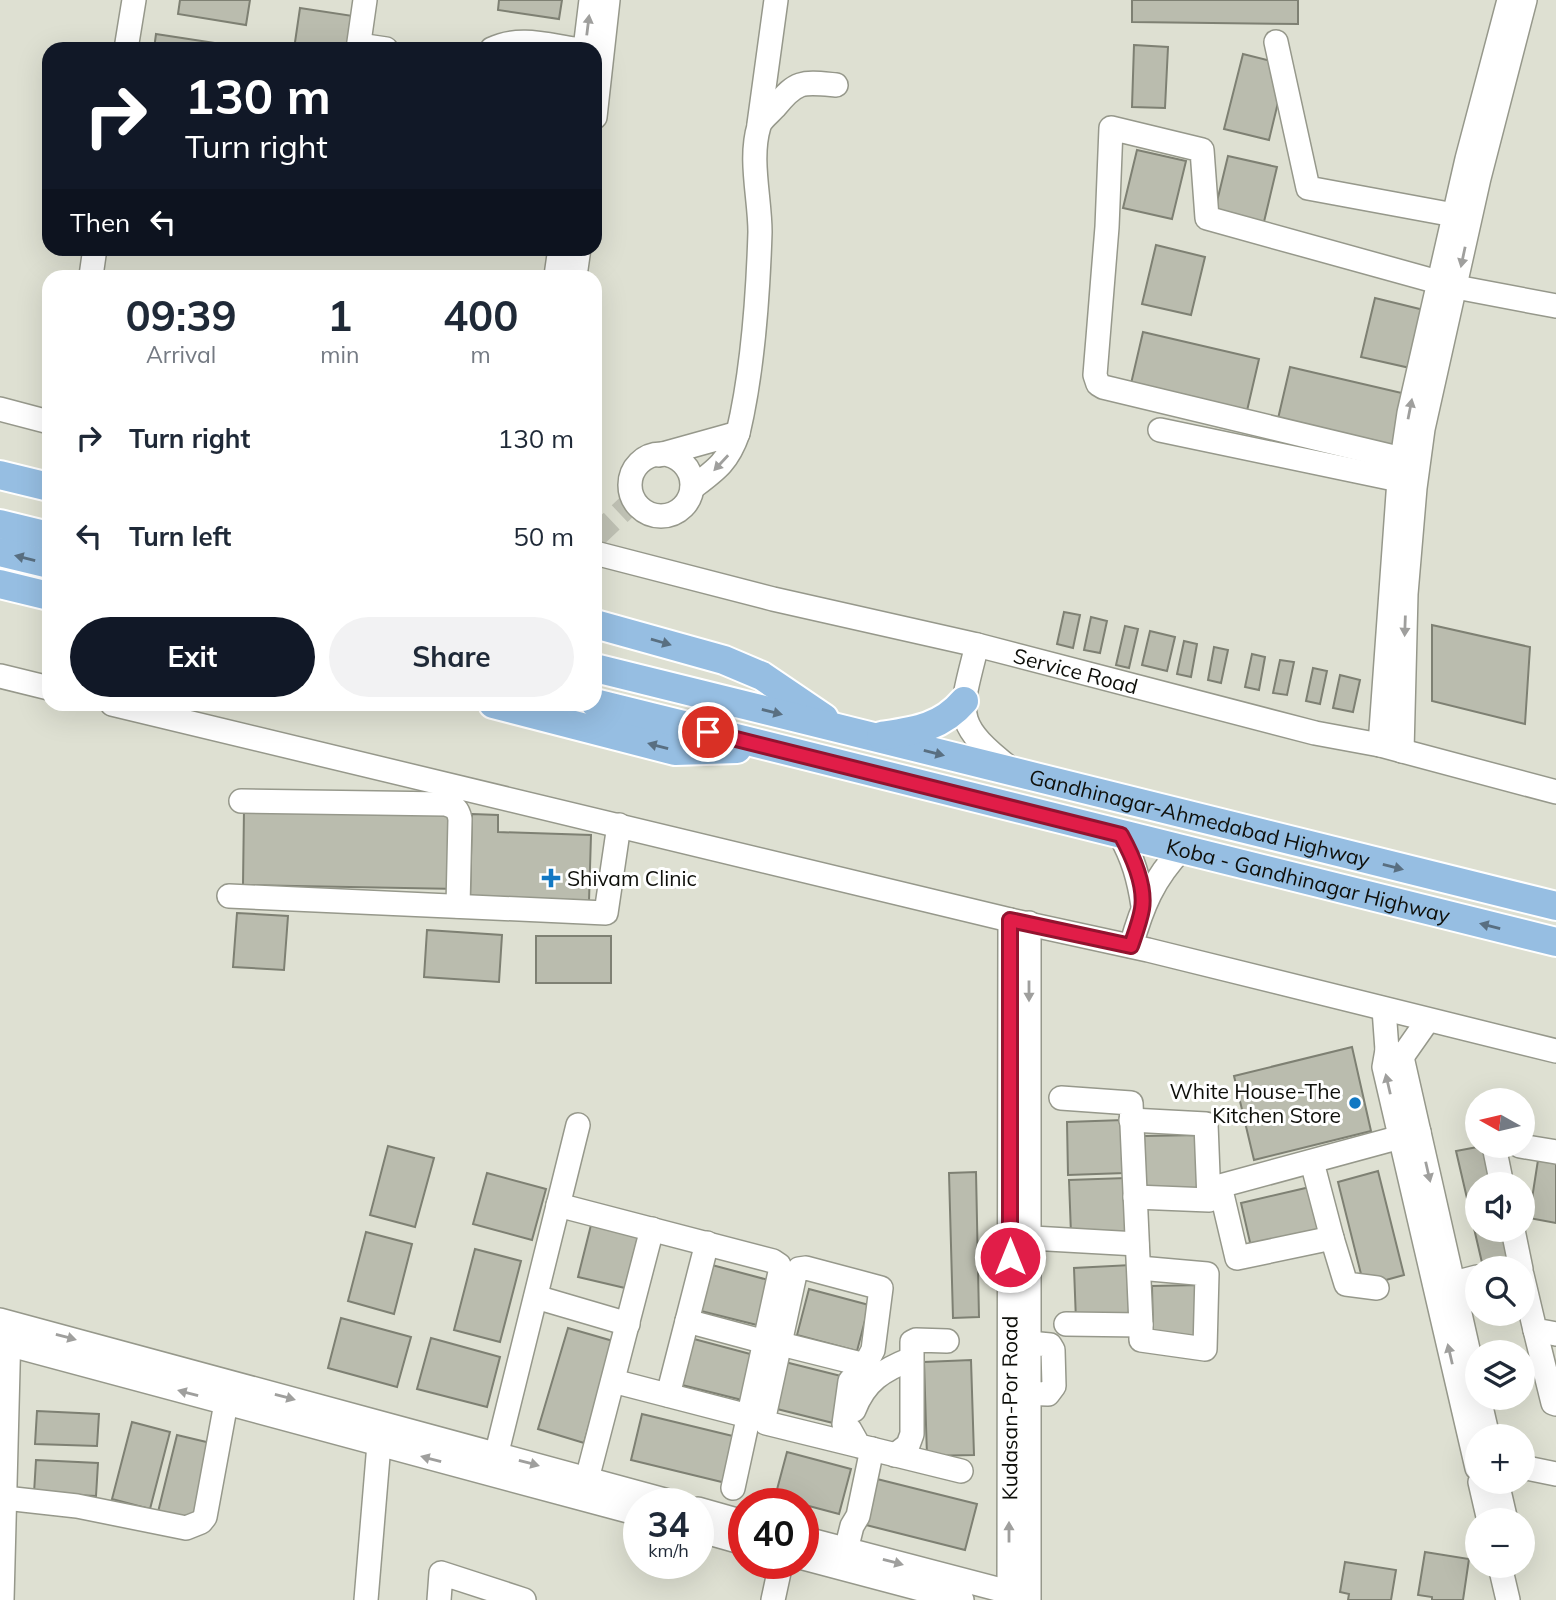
<!DOCTYPE html>
<html lang="en">
<head>
<meta charset="utf-8">
<style>
  :root { --surface:#fff; --page:#f2f2f3; --text:#1f2937; --muted:#747a83; --accent:#111827 }
  body { margin:0; font-family:Mulish,sans-serif; background:var(--page); color:var(--text); height:100vh; display:flex; flex-direction:column; font-size:26px; white-space:nowrap }
  * { box-sizing:border-box; margin:0 }
  p { font-size:23px; color:var(--muted) }
  .icon { flex:none; width:38px; height:38px; fill:none; stroke:currentColor; stroke-width:2; stroke-linecap:round; stroke-linejoin:round }
  .map { position:relative; flex:1; overflow:hidden }
  .details { position:absolute; left:42px; top:270px; width:560px; height:441px; display:flex; flex-direction:column; background:var(--surface); border-radius:21px; box-shadow:0 7px 28px #0002 }
  .details>* { flex:none }
  .top-card { position:absolute; left:42px; top:42px; width:560px; height:214px; border-radius:21px; box-shadow:0 7px 28px #0002; background:#111827; color:#fff; overflow:hidden }
  .needle { width:46px; rotate:278deg }
  .buttons { position:absolute; left:1465px; top:1088px; display:grid; gap:14px }
  .buttons a { display:grid; place-items:center; width:70px; height:70px; border-radius:50%; background:var(--surface); box-shadow:0 7px 28px #0002; font-size:35px }
  .speed { position:absolute; left:623px; top:1488px; display:flex; gap:14px; font-size:35px; font-weight:700; text-align:center }
  .speed>* { display:grid; place-content:center; width:91px; height:91px; border-radius:50%; background:var(--surface); box-shadow:0 7px 28px #0002; line-height:1 }
  .speed small { font-size:18px; font-weight:400 }
  .speed .limit { border:10px solid #d22; background:#fff; color:#111 }
  .pin { position:absolute; display:grid; place-items:center; width:60px; height:60px; color:#fff; margin:-30px; border:4px solid #fff; border-radius:50%; box-shadow:0 2px 7px #0007 }
  .me { position:absolute; width:77px; margin:-38px; rotate:0deg; stroke-linejoin:round; filter:drop-shadow(0 0 5px #0008) }
  .turn { display:flex; align-items:center; gap:24px; height:147px; padding:0 28px; font-size:32px }
  .turn .icon { width:91px; height:91px; stroke-width:2.5 }
  .turn b { display:block; font-size:49px; line-height:60px }
  .then { display:flex; align-items:center; height:66px; padding:0 28px; background:#0003; gap:14px; font-size:26px }
  .eta { display:flex; justify-content:space-evenly; align-items:center; height:119px; text-align:center }
  .eta b { font-size:42px; font-weight:700; line-height:49px }
  .action { display:flex; gap:14px; margin-top:auto; padding:14px 28px }
  .action a { flex:1; height:80px; border-radius:42px; background:var(--accent); color:#fff; font-size:28px; font-weight:700; line-height:80px; text-align:center }
  .action a+a { background:var(--page); color:var(--text) }
  ul { padding:0; list-style:none }
  li { display:flex; align-items:center; gap:21px; height:98px; padding:0 28px }
  li div { flex:1 }
  li b { display:block; font-size:26px }
  li em { font-style:normal }
  .map>svg:first-child { display:block }
  .building { fill:#babcae; stroke:#7e8073; stroke-width:2 }
  .lines { fill:none; stroke-linecap:round; stroke-linejoin:round }
  .minor-tunnel { stroke:#bfc1b4; stroke-width:23; stroke-dasharray:23 11; stroke-linecap:butt }
  .minor-casing { stroke:#96988b; stroke-width:26 }
  .major-casing { stroke:#fff; stroke-width:32 }
  .minor { stroke:#fff; stroke-width:23 }
  .major { stroke:#96bee2; stroke-width:28 }
  .oneway { fill:#9f9f9d }
  .oneway2 { fill:#596f81 }
  .route-casing { stroke:#92132f; stroke-width:18 }
  .route { stroke:#e11d48; stroke-width:12 }
  .poi-dot { fill:#1178c3; stroke:#fff; stroke-width:2.5 }
  .labels { text-anchor:middle; dominant-baseline:central; stroke-width:6; stroke-linejoin:round; paint-order:stroke }
  .street-label { font-size:21px; fill:#0e0f0a; stroke:#fff }
  .poi-label { font-size:21px; fill:#0e0f0a; stroke:#fff; text-anchor:start }
</style>
</head>
<body>
<div class="map">
<svg width="1556" height="1600" viewBox="0 0 1556 1600">
  <rect width="100%" height="100%" fill="#dee0d2"/>
  <!-- building -->
  <g class="building">
    <path d="M180,0H250L246,25L178,14Z"/>
    <path d="M499,0H562L559,19L498,10Z"/>
    <path d="M1132,0H1298V24L1132,22Z"/>
    <path d="M300,8L353,16L348,49H294Z"/>
    <path d="M156,34L254,49H154Z"/>
    <path d="M1134,45L1168,47L1165,108L1132,107Z"/>
    <path d="M1243,54L1287,65L1269,140L1224,129Z"/>
    <path d="M1137,150L1186,161L1172,219L1123,208Z"/>
    <path d="M1228,156L1277,167L1263,226L1214,214Z"/>
    <path d="M1156,245L1205,257L1191,315L1142,304Z"/>
    <path d="M1375,298L1424,310L1410,368L1361,357Z"/>
    <path d="M1143,332L1259,359L1246,415L1130,388Z"/>
    <path d="M1290,367L1406,394L1393,449L1277,423Z"/>
    <path d="M1064,612L1080,615L1073,648L1057,644Z"/>
    <path d="M1091,617L1107,621L1100,653L1084,650Z"/>
    <path d="M1432,625L1530,647L1525,724L1432,701Z"/>
    <path d="M1125,626L1138,629L1129,668L1116,665Z"/>
    <path d="M1150,631L1175,637L1167,671L1142,665Z"/>
    <path d="M1184,641L1197,644L1191,677L1177,674Z"/>
    <path d="M1214,647L1228,650L1221,683L1208,680Z"/>
    <path d="M1252,654L1265,657L1259,690L1245,687Z"/>
    <path d="M1280,660L1294,662L1287,695L1273,693Z"/>
    <path d="M1313,668L1327,671L1320,704L1306,701Z"/>
    <path d="M1340,675L1360,680L1353,712L1333,708Z"/>
    <path d="M244,809L461,813L459,889L243,885Z"/>
    <path d="M472,814L498,815V832L591,835L589,901L470,898Z"/>
    <path d="M237,913L288,916L284,970L233,967Z"/>
    <path d="M427,930L502,935L499,982L424,977Z"/>
    <rect x="536" y="936" width="75" height="47"/>
    <path d="M1352,1047L1371,1131L1254,1160L1234,1076Z"/>
    <path d="M1123,1120L1125,1173L1068,1175L1067,1122Z"/>
    <path d="M1200,1135L1202,1188L1146,1190L1144,1136Z"/>
    <path d="M388,1146L434,1158L415,1227L370,1215Z"/>
    <path d="M1483,1146L1491,1185H1477V1230H1502L1509,1260L1483,1267L1456,1151Z"/>
    <path d="M1538,1160L1556,1163V1223L1529,1218Z"/>
    <path d="M1378,1171L1404,1275L1364,1286L1338,1182Z"/>
    <path d="M976,1172L979,1317L953,1318L949,1173Z"/>
    <path d="M487,1173L546,1189L532,1240L473,1224Z"/>
    <path d="M1126,1178L1128,1232L1071,1234L1069,1180Z"/>
    <path d="M1310,1187L1321,1235L1252,1251L1241,1203Z"/>
    <path d="M591,1225L638,1237L625,1288L578,1277Z"/>
    <path d="M366,1232L412,1244L394,1314L348,1301Z"/>
    <path d="M475,1249L521,1261L500,1342L454,1330Z"/>
    <path d="M712,1265L772,1281L761,1326L701,1311Z"/>
    <path d="M1131,1265L1133,1319L1076,1321L1074,1268Z"/>
    <path d="M1199,1285L1200,1336L1153,1337L1152,1286Z"/>
    <path d="M809,1289L869,1305L857,1351L797,1335Z"/>
    <path d="M341,1318L411,1337L397,1387L328,1368Z"/>
    <path d="M568,1328L613,1341L584,1443L538,1429Z"/>
    <path d="M431,1338L500,1357L487,1407L417,1389Z"/>
    <path d="M694,1339L754,1355L742,1400L682,1385Z"/>
    <path d="M971,1360L974,1455L927,1456L924,1362Z"/>
    <path d="M785,1362L845,1377L833,1423L773,1408Z"/>
    <path d="M37,1411L99,1414L97,1446L35,1444Z"/>
    <path d="M642,1414L741,1438L730,1484L631,1460Z"/>
    <path d="M132,1422L170,1432L150,1509L112,1499Z"/>
    <path d="M177,1435L215,1444L195,1522L158,1512Z"/>
    <path d="M787,1452L851,1469L839,1514L775,1497Z"/>
    <path d="M36,1460L98,1463L96,1496L34,1493Z"/>
    <path d="M877,1479L977,1504L965,1550L866,1525Z"/>
    <path d="M1425,1552L1469,1559L1463,1600H1432V1597L1418,1595Z"/>
    <path d="M1345,1562L1396,1570L1391,1600H1348L1349,1594L1340,1592Z"/>
  </g>
  <g class="lines">
    <!-- minor-tunnel -->
    <path class="minor-tunnel" d="M595,537L634,500"/>
    <defs>
      <g id="minor">
        <path d="M1276,42L1308,188L1454,215"/>
        <path d="M359,45L386,49"/>
        <path d="M126,49L134,0"/>
        <path d="M358,49L365,0"/>
        <path d="M492,49C518,36 547,45 574,49"/>
        <path d="M585,49L591,0"/>
        <path d="M595,117L608,0"/>
        <path d="M759,124L776,0"/>
        <path d="M91,276L95,248"/>
        <path d="M556,276L560,248"/>
        <path d="M575,276L579,248"/>
        <path d="M0,409L49,422"/>
        <path d="M1160,430L1399,480"/>
        <path d="M738,433C753,370 758,297 760,232C760,198 749,159 759,126C761,119 771,112 776,106C797,80 803,82 836,85"/>
        <circle cx="661" cy="485" r="31"/>
        <path d="M659,455L738,433C728,462 716,470 692,488"/>
        <path d="M1402,459L1103,387L1098,384L1095,375L1107,227L1111,128L1202,150L1207,218L1456,287L1556,306"/>
        <path id="s1" d="M595,553L773,599L977,645L1315,733L1380,745L1556,792"/>
        <path d="M977,645C960,714 951,722 1011,769"/>
        <path d="M0,676L49,688"/>
        <path d="M112,704L1010,920L1148,950L1556,1051"/>
        <path d="M1380,745L1399,480L1409,413L1467,159L1509,0"/>
        <path d="M1402,751L1406,594L1415,488L1423,429L1479,178L1525,0"/>
        <path d="M241,801L446,804C455,807 458,809 460,819L458,906"/>
        <path d="M1120,835C1133,858 1139,879 1143,906"/>
        <path d="M229,896L606,913L619,825"/>
        <path d="M1131,946C1142,907 1153,879 1182,849"/>
        <path d="M1384,1009L1387,1050L1384,1067L1477,1468"/>
        <path d="M1387,1050L1402,1057L1477,1389"/>
        <path d="M1402,1057L1428,1020"/>
        <path d="M1061,1098L1131,1103L1141,1325L1066,1324"/>
        <path d="M1131,1120L1206,1124L1209,1200L1135,1197"/>
        <path d="M1494,1146L1502,1185"/>
        <path d="M1520,1146L1556,1152"/>
        <path d="M1312,1162L1332,1238L1237,1258L1220,1186L1419,1132"/>
        <path d="M558,1205L773,1261L779,1265L780,1272L733,1488"/>
        <path d="M1513,1230L1521,1269"/>
        <path d="M1014,1237L1137,1244"/>
        <path d="M1332,1238L1346,1284L1377,1288"/>
        <path d="M1139,1268L1207,1274L1205,1349L1141,1340V1325"/>
        <path d="M1522,1275L1535,1330L1556,1334"/>
        <path d="M1454,1283L1477,1277"/>
        <path d="M536,1297L628,1324"/>
        <path d="M0,1320L676,1503"/>
        <path d="M687,1321L765,1342"/>
        <path d="M1535,1330L1553,1403L1556,1404"/>
        <path d="M0,1342L639,1514"/>
        <path d="M781,1344L865,1365"/>
        <path d="M613,1381L748,1416"/>
        <path d="M1013,1393L1048,1394L1054,1386L1053,1350L1050,1345L1029,1343"/>
        <path d="M668,1395L707,1243"/>
        <path d="M1479,1398L1488,1437"/>
        <path d="M854,1410C865,1381 883,1370 911,1359"/>
        <path d="M859,1446L850,1430L844,1424L850,1381L865,1365L873,1350L881,1288L806,1268L799,1269L795,1274L764,1417L766,1423L961,1471"/>
        <path d="M895,1455L908,1445L912,1434V1342L916,1340L947,1341"/>
        <path d="M1522,1467L1556,1474"/>
        <path d="M493,1468L578,1125"/>
        <path d="M587,1479L652,1229"/>
        <path d="M1480,1482L1489,1521"/>
        <path d="M1497,1482L1506,1521"/>
        <path d="M5,1498L77,1506L186,1528L201,1522L205,1517L226,1403"/>
        <path d="M698,1509L744,1522"/>
        <path d="M698,1530L744,1543"/>
        <path d="M803,1538L1024,1596"/>
        <path d="M846,1550L852,1526L858,1516L872,1449"/>
        <path d="M803,1558L962,1600"/>
        <path d="M1500,1566L1508,1600"/>
        <path d="M2,1600L9,1330"/>
        <path d="M366,1600L380,1432"/>
        <path d="M439,1600L441,1573L524,1600"/>
        <path d="M773,1600L781,1563"/>
        <path id="s2" d="M1009,1600L1010,920"/>
        <path d="M1029,1600V923"/>
      </g>
      <g id="major">
        <path d="M0,475L49,487"/>
        <path d="M0,524L49,536"/>
        <path d="M0,552L49,564"/>
        <path d="M0,584L49,596"/>
        <path d="M595,624L724,660L762,676L824,718"/>
        <path id="s3" d="M595,668L1556,906"/>
        <path id="s4" d="M595,703L1556,942"/>
        <path d="M493,704L675,751L737,749"/>
        <path d="M881,736C914,731 941,728 964,701"/>
      </g>
    </defs>
    <!-- minor casing -->
    <use href="#minor" class="minor-casing"/>
    <!-- major casing -->
    <use href="#major" class="major-casing"/>
    <!-- minor -->
    <use href="#minor" class="minor"/>
    <!-- major -->
    <use href="#major" class="major"/>
  </g>
  <!-- one-way arrows -->
  <defs><path id="oneway-solid" d="M-6-.8H1V-3.2L6.5 0L1 3.2V.8H-6Z" transform="scale(1.75)"/></defs>
  <g class="oneway">
    <use href="#oneway-solid" transform="translate(588 25) rotate(-83)"/>
    <use href="#oneway-solid" transform="translate(1463 257) rotate(102)"/>
    <use href="#oneway-solid" transform="translate(1410 409) rotate(-79)"/>
    <use href="#oneway-solid" transform="translate(721 463) rotate(133)"/>
    <use href="#oneway-solid" transform="translate(1405 626) rotate(92)"/>
    <use href="#oneway-solid" transform="translate(1029 991) rotate(90)"/>
    <use href="#oneway-solid" transform="translate(1388 1084) rotate(-103)"/>
    <use href="#oneway-solid" transform="translate(1428 1172) rotate(77)"/>
    <use href="#oneway-solid" transform="translate(66 1337) rotate(15)"/>
    <use href="#oneway-solid" transform="translate(1450 1354) rotate(-103)"/>
    <use href="#oneway-solid" transform="translate(188 1393) rotate(-165)"/>
    <use href="#oneway-solid" transform="translate(285 1397) rotate(15)"/>
    <use href="#oneway-solid" transform="translate(431 1459) rotate(-165)"/>
    <use href="#oneway-solid" transform="translate(529 1463) rotate(15)"/>
    <use href="#oneway-solid" transform="translate(1009 1532) rotate(-90)"/>
    <use href="#oneway-solid" transform="translate(893 1562) rotate(15)"/>
  </g>
  <g class="oneway2">
    <use href="#oneway-solid" transform="translate(25 558) rotate(-166)"/>
    <use href="#oneway-solid" transform="translate(661 642) rotate(16)"/>
    <use href="#oneway-solid" transform="translate(772 712) rotate(14)"/>
    <use href="#oneway-solid" transform="translate(658 746) rotate(-165)"/>
    <use href="#oneway-solid" transform="translate(934 753) rotate(14)"/>
    <use href="#oneway-solid" transform="translate(1393 867) rotate(14)"/>
    <use href="#oneway-solid" transform="translate(1490 926) rotate(-166)"/>
  </g>
  <g class="lines">
    <defs>
      <path id="route" d="M708,732L1121,835C1132,855 1146,884 1142,909C1140,921 1135,934 1131,946L1010,920V1257"/>
    </defs>
    <!-- route casing -->
    <use href="#route" class="route-casing"/>
    <!-- route -->
    <use href="#route" class="route"/>
  </g>
  <!-- markers -->
  <g class="poi-dot">
    <path d="M547.5 867.5h7v7h7v7h-7v7h-7v-7h-7v-7h7z"/>
    <circle cx="1355" cy="1103" r="7"/>
  </g>
  <g class="labels">
    <!-- street labels -->
    <g class="street-label">
      <text stroke="none"><textPath href="#s1" startOffset="495">Service Road</textPath></text>
      <text stroke="none"><textPath href="#s3" startOffset="623">Gandhinagar-Ahmedabad Highway</textPath></text>
      <text stroke="none"><textPath href="#s4" startOffset="735">Koba - Gandhinagar Highway</textPath></text>
      <text stroke="none"><textPath href="#s2" startOffset="192">Kudasan-Por Road</textPath></text>
    </g>
    <!-- poi labels -->
    <g class="poi-label">
      <text x="567" y="878">Shivam Clinic</text>
      <text x="1341" y="1091" text-anchor="end">White House-The<tspan x="1341" dy="24">Kitchen Store</tspan></text>
    </g>
  </g>
</svg>
<div class="buttons">
<a><svg class="needle" viewBox="-14 -14 28 28"><path d="M0-13l5 13h-10z" fill="#e53935"/><path d="M0 13l5-13h-10z" fill="#747a83"/></svg></a>
<a><svg class="icon" aria-label="sound" viewBox="0 0 24 24"><path d="M4 9h4l5-4v14l-5-4H4zM17 9q2 3 0 6"/></svg></a>
<a><svg class="icon" aria-label="search" viewBox="0 0 24 24"><circle cx="10" cy="10" r="6"/><path d="M15 15l6 6"/></svg></a>
<a><svg class="icon" aria-label="layers" viewBox="0 0 24 24"><path d="M12 4l9 5-9 5-9-5zM3 14l9 5 9-5"/></svg></a>
<a>+</a>
<a>−</a>
</div>
<div class="speed"><div>34<small>km/h</small></div><div class="limit">40</div></div>
<div class="pin" style="left:708px;top:732px;background:#d93025"><svg class="icon" aria-label="arrive" viewBox="0 0 24 24"><path d="M6 21V4h12l-3 4 3 4H6"/></svg></div>
<svg class="me" style="left:1010px;top:1257px" viewBox="-20 -20 40 40"><circle r="17" fill="#e11d48" stroke="#fff" stroke-width="3"/><path d="M0-11L8 9 0 5-8 9z" fill="#fff"/></svg>
<div class="top-card">
<div class="turn"><svg class="icon" aria-label="right" viewBox="0 0 24 24"><path d="M7 20v-9h11M14 6l5 5-5 5"/></svg><div><b>130 m</b>Turn right</div></div>
<div class="then">Then<svg class="icon" aria-label="left" viewBox="0 0 24 24"><path d="M17 20v-9H6M10 6l-5 5 5 5"/></svg></div>
</div>
<section class="details">
<div class="eta">
<div><b>09:39</b><p>Arrival</p></div>
<div><b>1</b><p>min</p></div>
<div><b>400</b><p>m</p></div>
</div>
<ul>
<li><svg class="icon" aria-label="right" viewBox="0 0 24 24"><path d="M7 20v-9h11M14 6l5 5-5 5"/></svg><div><b>Turn right</b></div><em>130 m</em></li>
<li><svg class="icon" aria-label="left" viewBox="0 0 24 24"><path d="M17 20v-9H6M10 6l-5 5 5 5"/></svg><div><b>Turn left</b></div><em>50 m</em></li>
</ul>
<div class="action"><a>Exit</a><a>Share</a></div>
</section>
</div>
</body>
</html>
